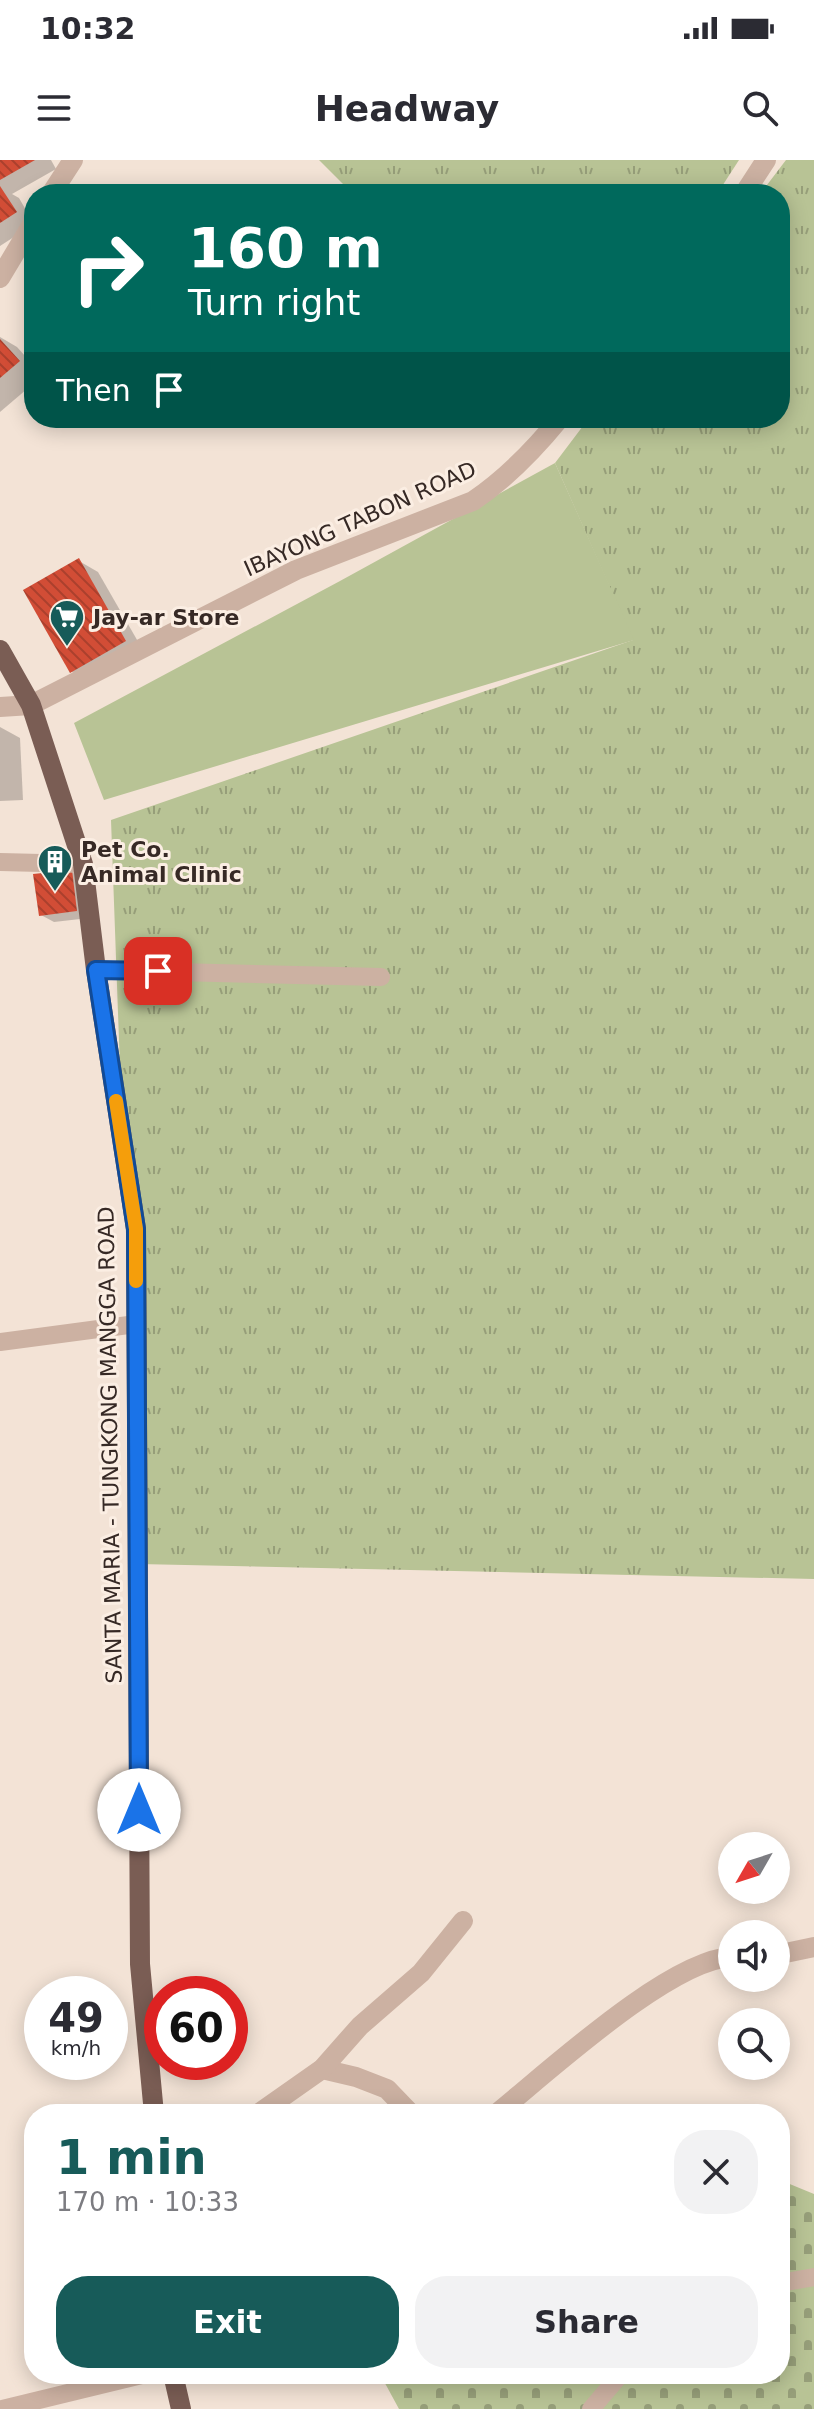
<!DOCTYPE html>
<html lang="en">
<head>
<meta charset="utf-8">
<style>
  :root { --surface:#fff; --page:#f2f2f3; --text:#2b2b33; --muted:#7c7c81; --accent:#175b59 }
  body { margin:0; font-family:"DejaVu Sans",sans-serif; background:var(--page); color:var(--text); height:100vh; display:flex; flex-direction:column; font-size:30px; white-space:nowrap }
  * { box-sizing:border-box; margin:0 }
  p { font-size:26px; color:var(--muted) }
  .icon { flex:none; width:44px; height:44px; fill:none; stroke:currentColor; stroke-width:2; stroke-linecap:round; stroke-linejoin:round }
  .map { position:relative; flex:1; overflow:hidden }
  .side { position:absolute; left:24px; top:1944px; width:766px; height:280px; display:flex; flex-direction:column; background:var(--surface); border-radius:32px; box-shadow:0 4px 20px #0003 }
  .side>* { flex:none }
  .hud { position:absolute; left:24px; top:24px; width:766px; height:244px; border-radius:32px; box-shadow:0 4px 20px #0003; background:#00695c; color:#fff; overflow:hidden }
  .needle { width:52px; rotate:231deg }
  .tools { position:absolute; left:718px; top:1672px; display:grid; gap:16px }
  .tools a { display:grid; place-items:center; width:72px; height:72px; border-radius:50%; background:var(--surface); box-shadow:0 4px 20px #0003; font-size:40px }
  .speed { position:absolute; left:24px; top:1816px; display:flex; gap:16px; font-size:40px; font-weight:700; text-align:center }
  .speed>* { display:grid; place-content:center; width:104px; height:104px; border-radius:50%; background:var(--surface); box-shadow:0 4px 20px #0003; line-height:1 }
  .speed small { font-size:20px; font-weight:400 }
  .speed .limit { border:12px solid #d22; background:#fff; color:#111 }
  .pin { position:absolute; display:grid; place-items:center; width:68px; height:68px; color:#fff; margin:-34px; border-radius:16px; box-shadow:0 4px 12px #0006 }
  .me { position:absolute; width:88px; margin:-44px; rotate:0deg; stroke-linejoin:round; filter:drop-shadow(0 0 6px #0008) }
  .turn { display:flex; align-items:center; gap:28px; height:168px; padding:0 32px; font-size:36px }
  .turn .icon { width:104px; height:104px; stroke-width:2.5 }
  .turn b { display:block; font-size:56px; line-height:68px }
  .then { display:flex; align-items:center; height:76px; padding:0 32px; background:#0003; gap:16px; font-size:30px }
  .round { display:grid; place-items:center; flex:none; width:84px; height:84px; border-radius:32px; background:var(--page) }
  .overview { display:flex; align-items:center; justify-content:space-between; height:136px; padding:0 32px }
  h1 { font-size:48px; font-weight:800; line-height:60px; color:var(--accent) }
  .primary-button { display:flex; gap:16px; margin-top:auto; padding:16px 32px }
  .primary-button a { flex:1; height:92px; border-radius:32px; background:var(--accent); color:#fff; font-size:32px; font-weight:800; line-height:92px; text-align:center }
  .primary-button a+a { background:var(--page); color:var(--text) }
  .status { display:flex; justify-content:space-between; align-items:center; height:56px; padding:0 40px; background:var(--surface); direction:ltr }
  .status svg { height:22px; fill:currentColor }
  header { display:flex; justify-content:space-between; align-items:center; height:104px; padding:0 32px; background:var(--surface); font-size:36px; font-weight:800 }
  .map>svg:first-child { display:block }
  .grass { fill:url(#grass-tufts) }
  .cemetery { fill:url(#cemetery-stones) }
  .park { fill:#b8c395 }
  .shadow { fill:#0003 }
  .building { fill:url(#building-back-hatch) }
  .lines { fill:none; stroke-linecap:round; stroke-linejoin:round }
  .service { stroke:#ccb1a2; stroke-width:18 }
  .minor { stroke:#ccb1a2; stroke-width:20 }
  .tertiary { stroke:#ccb1a2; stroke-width:20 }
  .primary { stroke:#7a5d54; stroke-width:20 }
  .route-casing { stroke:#114b97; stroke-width:20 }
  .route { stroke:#1a73e8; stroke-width:14 }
  .slow { stroke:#f59e0b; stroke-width:14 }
  .labels { text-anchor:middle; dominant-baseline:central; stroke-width:6; stroke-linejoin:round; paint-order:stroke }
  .street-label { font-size:22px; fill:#362925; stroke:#fbeee3 }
  .poi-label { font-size:22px; font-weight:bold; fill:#362925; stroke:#fbeee3; text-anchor:start }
</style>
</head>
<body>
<div class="status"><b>10:32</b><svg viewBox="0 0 49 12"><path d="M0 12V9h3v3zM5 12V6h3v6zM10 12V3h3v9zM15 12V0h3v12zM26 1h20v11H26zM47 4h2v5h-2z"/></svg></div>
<header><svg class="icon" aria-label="menu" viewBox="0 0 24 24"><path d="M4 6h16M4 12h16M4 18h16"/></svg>Headway<svg class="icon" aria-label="search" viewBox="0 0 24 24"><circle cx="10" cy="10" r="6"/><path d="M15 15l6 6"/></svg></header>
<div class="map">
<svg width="814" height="2249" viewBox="0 0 814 2249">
  <defs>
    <pattern id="grass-tufts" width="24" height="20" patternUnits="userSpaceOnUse" patternTransform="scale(2)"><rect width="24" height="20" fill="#b8c395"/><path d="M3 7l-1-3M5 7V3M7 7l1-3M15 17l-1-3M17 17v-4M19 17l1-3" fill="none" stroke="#969e79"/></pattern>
    <pattern id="cemetery-stones" width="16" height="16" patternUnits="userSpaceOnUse" patternTransform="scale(2)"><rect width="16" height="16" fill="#b8c395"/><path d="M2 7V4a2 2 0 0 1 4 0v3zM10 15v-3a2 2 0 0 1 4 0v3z" fill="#969e79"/></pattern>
    <pattern id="building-back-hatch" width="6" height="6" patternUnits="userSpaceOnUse" patternTransform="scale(2)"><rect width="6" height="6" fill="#d24d36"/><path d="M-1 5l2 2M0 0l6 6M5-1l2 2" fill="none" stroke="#ab402d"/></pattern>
  </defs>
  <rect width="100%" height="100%" fill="#f3e3d6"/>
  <!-- grass -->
  <g class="grass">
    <path d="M319,0H739L717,34H353Z"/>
    <path d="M786,0H814V1419L138,1404L111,660L633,480L555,303L589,258H780V34H760Z"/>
  </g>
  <!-- cemetery -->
  <path class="cemetery" d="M780,2020L814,2034V2249H399L380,2214H780Z"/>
  <!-- park -->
  <path class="park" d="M555,303L634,480L104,640L74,563L340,421Z"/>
  <!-- shadow -->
  <g class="shadow">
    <path d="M0,0H51L56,9L12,34L19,38L34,64L0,86Z"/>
    <path d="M0,177L17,187L34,206V223L0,252Z"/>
    <path d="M79,401L98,412L144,492L91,523L72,512Z"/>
    <path d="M0,567L20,578L23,640L0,641Z"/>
    <path d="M72,712L85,719L89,758L54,762L41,755Z"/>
  </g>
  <!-- building -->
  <g class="building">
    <path d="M0,0H35L0,20Z"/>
    <path d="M0,26L17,52L0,63Z"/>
    <path d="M0,179L20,201L0,218Z"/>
    <path d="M79,398L126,481L70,513L23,430Z"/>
    <path d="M72,710L77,751L39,756L33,714Z"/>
  </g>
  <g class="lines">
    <!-- service -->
    <g class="service">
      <path d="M0,702L83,704"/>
      <path d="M96,810L381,817"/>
      <path d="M0,1182L136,1164"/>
      <path d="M780,2123L814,2117"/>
      <path d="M2,2249L146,2214"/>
      <path d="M591,2249L621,2214"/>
    </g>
    <!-- minor -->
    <g class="minor">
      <path d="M51,34L73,0"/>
      <path d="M0,118L34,61"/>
      <path d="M0,547L31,545"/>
      <path d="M776,1795L814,1787"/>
      <path d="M322,1909L356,1917L387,1929L411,1954"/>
      <path d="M258,1954L322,1909L360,1866L421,1813L463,1761"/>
      <path d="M496,1954C547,1913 670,1799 732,1797"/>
    </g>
    <!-- tertiary -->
    <g class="tertiary">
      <path d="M744,34L766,0"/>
      <path d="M31,545L296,410L473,341C507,318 534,290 560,258"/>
    </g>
    <!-- primary -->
    <g class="primary">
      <path d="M0,490L31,545L83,704L96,810L136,1069L140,1804L154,1954"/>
      <path d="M173,2214L181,2249"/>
    </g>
  </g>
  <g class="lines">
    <defs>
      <path id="route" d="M139,1650L136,1069L96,810L158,811"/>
    </defs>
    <!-- route casing -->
    <use href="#route" class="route-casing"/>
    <!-- route -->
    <use href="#route" class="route"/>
    <!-- slow -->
    <path class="slow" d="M116,941L136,1069V1121"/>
  </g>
  <!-- icons -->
  <defs>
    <symbol id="supermarket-pin" viewBox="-11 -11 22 30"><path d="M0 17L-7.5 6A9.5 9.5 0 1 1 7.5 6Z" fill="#175b59" stroke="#fbeee3"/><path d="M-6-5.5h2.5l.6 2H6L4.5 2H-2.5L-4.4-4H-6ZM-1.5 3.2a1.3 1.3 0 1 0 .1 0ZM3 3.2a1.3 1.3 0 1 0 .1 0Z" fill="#fff"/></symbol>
    <symbol id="building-pin" viewBox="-11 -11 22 30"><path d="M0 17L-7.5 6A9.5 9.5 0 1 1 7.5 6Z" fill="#175b59" stroke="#fbeee3"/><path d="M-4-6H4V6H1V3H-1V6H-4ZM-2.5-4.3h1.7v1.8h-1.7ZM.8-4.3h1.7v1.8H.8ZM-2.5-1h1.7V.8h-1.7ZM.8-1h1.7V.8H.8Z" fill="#fff"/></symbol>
  </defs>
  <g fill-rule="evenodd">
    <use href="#supermarket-pin" x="47" y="437" width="40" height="54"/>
    <use href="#building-pin" x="35" y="682" width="40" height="54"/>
  </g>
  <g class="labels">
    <!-- street labels -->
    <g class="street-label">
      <text transform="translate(360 359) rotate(-24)">IBAYONG TABON ROAD</text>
      <text transform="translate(110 1285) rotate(-91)">SANTA MARIA - TUNGKONG MANGGA ROAD</text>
    </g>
    <!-- poi labels -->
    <g class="poi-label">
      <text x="93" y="457">Jay-ar Store</text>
      <text x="81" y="689">Pet Co.<tspan x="81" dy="25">Animal Clinic</tspan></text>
    </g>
  </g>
</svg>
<div class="tools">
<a><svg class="needle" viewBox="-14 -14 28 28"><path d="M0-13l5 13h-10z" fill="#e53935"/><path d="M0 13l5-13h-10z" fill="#7c7c81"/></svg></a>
<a><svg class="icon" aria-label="sound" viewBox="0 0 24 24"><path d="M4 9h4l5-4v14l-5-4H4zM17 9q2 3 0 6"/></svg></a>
<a><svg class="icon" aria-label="search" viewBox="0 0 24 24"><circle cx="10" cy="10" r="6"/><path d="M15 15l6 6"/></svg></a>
</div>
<div class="speed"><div>49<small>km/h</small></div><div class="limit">60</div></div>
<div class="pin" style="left:158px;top:811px;background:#d93025"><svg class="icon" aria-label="arrive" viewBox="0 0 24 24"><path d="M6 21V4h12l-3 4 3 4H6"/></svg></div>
<svg class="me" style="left:139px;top:1650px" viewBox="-20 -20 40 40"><circle r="19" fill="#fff"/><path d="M0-13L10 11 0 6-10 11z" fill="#1a73e8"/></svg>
<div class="hud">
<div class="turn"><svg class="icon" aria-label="right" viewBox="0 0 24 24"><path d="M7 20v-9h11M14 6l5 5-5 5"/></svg><div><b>160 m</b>Turn right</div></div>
<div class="then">Then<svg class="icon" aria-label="arrive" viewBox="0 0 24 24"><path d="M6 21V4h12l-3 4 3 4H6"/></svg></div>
</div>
<section class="side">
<div class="overview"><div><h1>1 min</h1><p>170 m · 10:33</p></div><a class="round"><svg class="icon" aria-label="close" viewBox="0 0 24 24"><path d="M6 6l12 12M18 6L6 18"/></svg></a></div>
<div class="primary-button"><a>Exit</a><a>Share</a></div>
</section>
</div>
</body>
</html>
